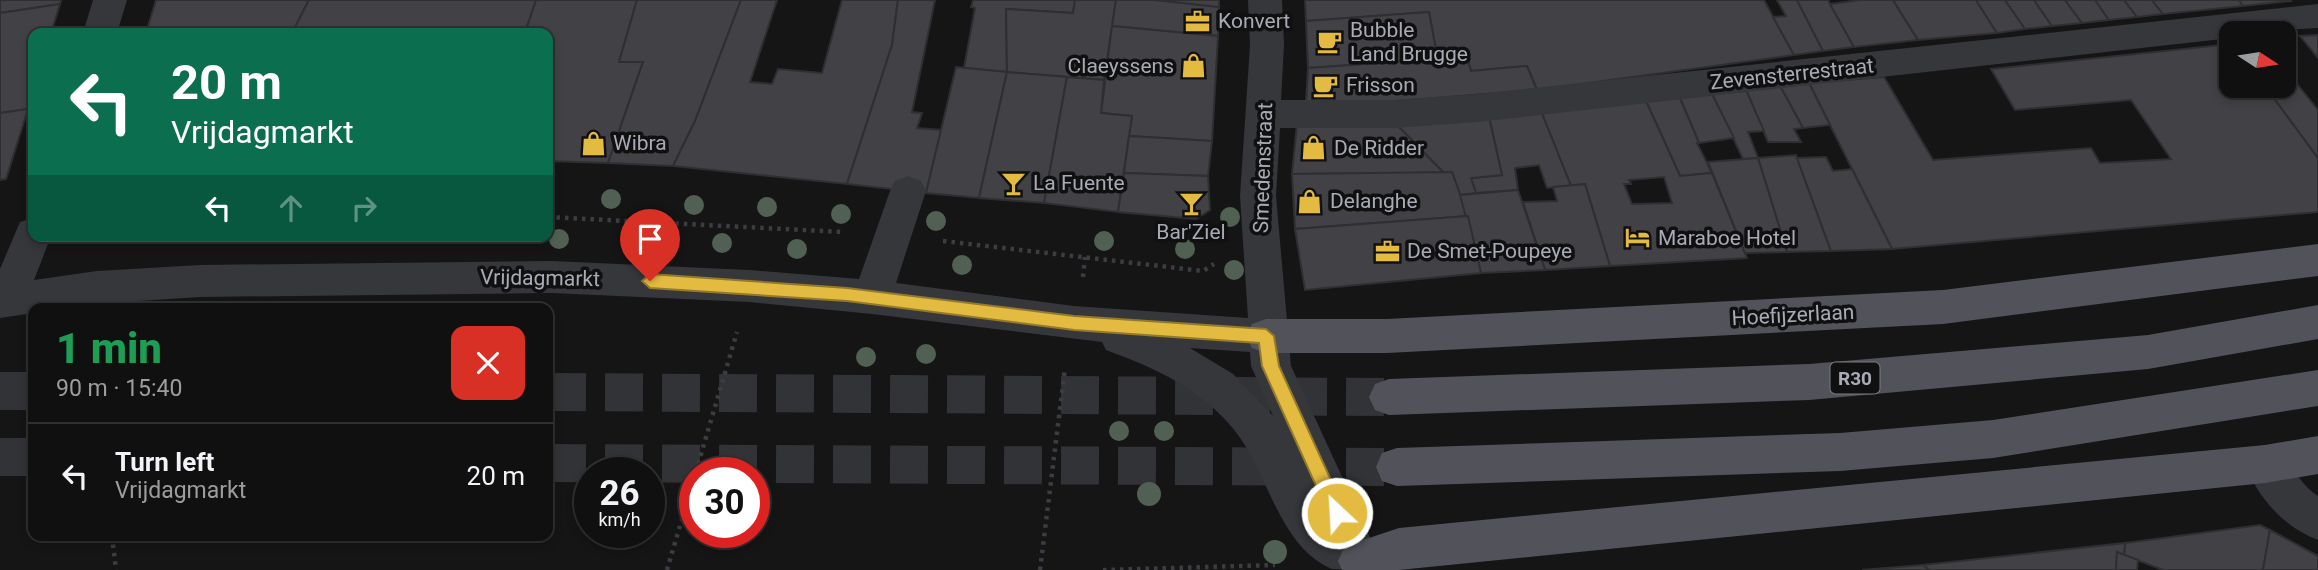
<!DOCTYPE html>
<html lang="en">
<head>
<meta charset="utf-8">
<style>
  :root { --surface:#101010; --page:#1e1e1e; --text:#f1f3f6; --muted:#9c9d9f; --line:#303030 }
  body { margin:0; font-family:Roboto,sans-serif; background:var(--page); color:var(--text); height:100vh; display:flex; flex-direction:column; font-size:26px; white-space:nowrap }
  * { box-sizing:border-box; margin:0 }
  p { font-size:23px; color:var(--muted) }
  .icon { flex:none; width:38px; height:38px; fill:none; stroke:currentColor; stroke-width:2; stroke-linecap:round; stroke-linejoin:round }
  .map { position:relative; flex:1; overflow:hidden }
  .panel { position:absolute; left:28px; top:303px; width:525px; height:238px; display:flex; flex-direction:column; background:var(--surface); border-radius:14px; box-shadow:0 4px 10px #0003,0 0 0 2px var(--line) }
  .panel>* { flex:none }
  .banner { position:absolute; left:28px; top:28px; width:525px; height:214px; border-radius:14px; box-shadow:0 4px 10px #0003,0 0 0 2px var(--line); background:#0b6e4f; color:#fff; overflow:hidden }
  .needle { width:46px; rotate:102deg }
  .buttons { position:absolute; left:2219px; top:21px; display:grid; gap:14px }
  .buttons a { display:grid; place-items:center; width:77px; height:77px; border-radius:14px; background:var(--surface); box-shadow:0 4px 10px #0003,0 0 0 2px var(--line); font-size:35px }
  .speed { position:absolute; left:574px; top:457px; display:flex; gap:14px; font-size:35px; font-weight:700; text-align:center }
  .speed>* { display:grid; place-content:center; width:91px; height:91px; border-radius:50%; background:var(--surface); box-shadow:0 4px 10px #0003,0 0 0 2px var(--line); line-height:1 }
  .speed small { font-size:18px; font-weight:400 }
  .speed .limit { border:10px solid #d22; background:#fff; color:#111 }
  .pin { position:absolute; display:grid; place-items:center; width:60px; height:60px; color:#fff; margin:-72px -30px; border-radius:50% 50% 50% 0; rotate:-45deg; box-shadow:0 0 7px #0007 }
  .pin .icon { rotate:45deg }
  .me { position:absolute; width:77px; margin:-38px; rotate:335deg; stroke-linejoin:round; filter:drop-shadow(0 0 5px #0008) }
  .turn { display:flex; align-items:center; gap:24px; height:147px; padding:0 28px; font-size:32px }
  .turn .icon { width:91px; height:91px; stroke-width:2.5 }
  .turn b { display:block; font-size:49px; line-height:60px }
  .lanes { display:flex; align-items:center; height:66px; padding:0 28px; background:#0003; justify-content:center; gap:35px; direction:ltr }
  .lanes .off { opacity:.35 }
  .round { display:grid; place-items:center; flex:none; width:74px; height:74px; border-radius:14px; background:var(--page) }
  .headline { display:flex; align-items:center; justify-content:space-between; height:119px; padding:0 28px }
  h1 { font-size:42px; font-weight:800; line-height:52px; color:#1e9e55 }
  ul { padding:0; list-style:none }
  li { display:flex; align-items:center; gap:21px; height:105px; padding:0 28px; border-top:2px solid var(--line) }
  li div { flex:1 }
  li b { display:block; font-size:26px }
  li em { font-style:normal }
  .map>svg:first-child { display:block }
  .building { fill:#424246; stroke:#2f2f32; stroke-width:2; fill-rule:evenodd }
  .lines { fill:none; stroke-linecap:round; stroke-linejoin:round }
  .major-tunnel { stroke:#323336; stroke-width:38; stroke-dasharray:38 19; stroke-linecap:butt }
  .path { stroke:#3c3d42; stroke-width:4.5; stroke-dasharray:3.5 5; stroke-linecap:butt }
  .minor { fill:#36373b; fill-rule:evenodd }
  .major { fill:#52535a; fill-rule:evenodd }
  .tree { fill:#506153 }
  .route { fill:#e3bb41; stroke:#947a2a; stroke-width:2 }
  .labels { text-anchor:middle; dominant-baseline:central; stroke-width:7; stroke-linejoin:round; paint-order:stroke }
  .shield { fill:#101011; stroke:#7a7c84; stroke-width:2 }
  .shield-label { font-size:19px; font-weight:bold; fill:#a8abb5 }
  .poi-label { font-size:21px; fill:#a8abb5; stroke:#101011; text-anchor:start }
  .street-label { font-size:21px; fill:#a8abb5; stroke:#101011 }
</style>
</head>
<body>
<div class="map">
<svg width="2318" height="570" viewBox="0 0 2318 570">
  <rect width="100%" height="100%" fill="#151516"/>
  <!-- building -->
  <g class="building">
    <path d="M0,0H61L60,4L0,13Z"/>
    <path d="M156,0H309L292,33H146Z"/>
    <path d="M309,0H536L525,33H292Z"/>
    <path d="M536,0H637L619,62H643L608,163L548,161V33H525Z"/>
    <path d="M637,0H741L695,121L673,166L608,163L643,62H619Z"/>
    <path d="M741,0H777L750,82L772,84L778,69L822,73L842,0H898L892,45L847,184L673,166L695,121Z"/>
    <path d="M898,0H935L912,112L922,113L917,128L941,130L926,193L847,184L892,45Z"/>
    <path d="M973,0H1075L1073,13L1006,9L1007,72L964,68L975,8L971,7Z"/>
    <path d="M1075,0H1116L1104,80L1007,72L1006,9L1073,13Z"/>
    <path d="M1116,0H1156L1219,7L1218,36L1112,26Z"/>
    <path d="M1156,0H1219V7Z"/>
    <path d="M1305,0H1764L1794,55L1537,90L1527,66L1471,71L1467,57L1451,58L1449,49L1436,50L1429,12L1306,21Z"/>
    <path d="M1777,0H1797L1823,51L1794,55L1773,17L1786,16Z"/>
    <path d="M1797,0H1828L1854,47L1823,51Z"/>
    <path d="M1860,0H1893L1918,40L1854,47L1830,4Z"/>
    <path d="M1893,0H1976L1997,33L1918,40Z"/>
    <path d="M1976,0H2005L2025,29L1997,33Z"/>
    <path d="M2005,0H2034L2052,26L2025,29Z"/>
    <path d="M2034,0H2065L2082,23L2052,26Z"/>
    <path d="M2065,0H2095L2109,20L2082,23Z"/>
    <path d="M2095,0H2124L2137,17L2109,20Z"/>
    <path d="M2124,0H2152L2163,14L2137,17Z"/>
    <path d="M2152,0H2239L2243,6L2163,14Z"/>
    <path d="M2239,0H2290L2291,1L2243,6Z"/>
    <path d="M60,4L51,33H33V91L28,109L0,113V13Z"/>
    <path d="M1429,12L1436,50L1449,49L1451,58L1308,68L1306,21Z"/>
    <path d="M1112,26L1218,36L1212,141L1129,136L1132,116L1101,113Z"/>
    <path d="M2318,35V58L2300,36Z"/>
    <path d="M2231,44V86H2265L2318,158V212L1892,249L1809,83L1884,77L1933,160L2091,148L2100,163L2171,159L2131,100L2015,110L1991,69Z"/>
    <path d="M1467,57L1471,71L1527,66L1537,90L1372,103H1306L1308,68Z"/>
    <path d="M956,67L1007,72L979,198L926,193Z"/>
    <path d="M1007,72L1067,77L1044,203L979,198Z"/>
    <path d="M2290,75L2318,110V158L2265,86H2284V76Z"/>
    <path d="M1067,77L1104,80L1101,113L1132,116L1118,212L1044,203Z"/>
    <path d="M1809,83L1830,125L1803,128L1780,86Z"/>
    <path d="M1780,86L1803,128L1794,129L1801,142H1768L1746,90Z"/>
    <path d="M1746,90L1764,131L1748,132L1758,158L1743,159L1712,94Z"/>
    <path d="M1712,94L1734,138L1699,143L1680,98Z"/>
    <path d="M1680,98L1699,143H1697L1712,173L1680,176L1646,101Z"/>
    <path d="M1646,101L1680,176L1712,173L1747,258L1610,266L1585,184L1571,186L1541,111ZM1664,177L1672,203L1632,204L1624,184H1631L1629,180Z"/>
    <path d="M28,109L6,179L0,180V113Z"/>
    <path d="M1541,111L1571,186L1547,188L1539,165L1515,168L1518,190L1476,193L1471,178L1502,175L1489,117Z"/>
    <path d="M1489,117L1502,175L1471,178L1476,193L1460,195L1452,172L1444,173L1397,125Z"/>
    <path d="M1297,124L1397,125L1444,173L1292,174Z"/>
    <path d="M1129,136L1212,141L1208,176L1124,173Z"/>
    <path d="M1796,155L1797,158L1831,251L1787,252L1758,158Z"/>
    <path d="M1826,157L1833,171L1852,169L1892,249L1831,251L1797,158Z"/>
    <path d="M1758,158L1787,252L1745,253L1708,162Z"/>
    <path d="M1452,172L1468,216L1295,229L1292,174Z"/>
    <path d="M1124,173L1208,176L1210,210L1196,219L1118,212Z"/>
    <path d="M1585,184L1610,266L1545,270L1523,202L1557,201L1553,187Z"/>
    <path d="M1518,190L1545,270L1481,273L1460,195Z"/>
    <path d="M1468,216L1481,273L1305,290L1295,229Z"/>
    <path d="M2260,525L2270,530L2263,570H2163L2124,555L2125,543L2133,542Z"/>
    <path d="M2270,530L2318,556V570H2263Z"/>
    <path d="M2125,543L2124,555L2117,552L2116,570H1929L1923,565Z"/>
    <path d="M2117,552L2138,560L2137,570H2116Z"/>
    <path d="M1923,565L1929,570H1862Z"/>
  </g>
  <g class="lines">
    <!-- major-tunnel -->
    <g class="major-tunnel">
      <path d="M0,391H33"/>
      <path d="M548,392L1389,397"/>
      <path d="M0,457H33"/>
      <path d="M548,463L1397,467"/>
    </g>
    <!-- path -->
    <g class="path">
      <path d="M548,217L843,232"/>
      <path d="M943,241L1203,271L1214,264"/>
      <path d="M1083,277L1085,257"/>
      <path d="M112,536L116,570"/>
      <path d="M667,570L737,332"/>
      <path d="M1040,570L1065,368"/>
      <path d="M1103,570L1275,565"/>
    </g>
    <!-- minor -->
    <g class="minor">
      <path d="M93,0H127L117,33H83Z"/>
      <path d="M1248,0H1282L1284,45L1281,100H1394L1478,94L2318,4V28L2231,33V38L1478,122L1394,128H1280L1276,196L1291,366L1385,570C1370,570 1346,570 1332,569C1279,547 1268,472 1235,431C1202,389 1155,368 1106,350L1102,342L872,314L749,302L552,293L200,297L33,308V313L0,318V269L20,222L33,218V236H51L34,280L97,271L200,265L552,261L749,270L859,279L890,191L895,181L908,176L921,181L926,191L896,283L1074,306L1248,318L1240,196L1250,45ZM1190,348L1250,352L1251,366L1273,416L1233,374Z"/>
      <path d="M2265,445C2291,454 2295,482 2318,496V540C2282,526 2260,499 2244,464L2250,450Z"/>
    </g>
    <!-- major -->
    <g class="major">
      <path d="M2318,244V276L1943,324L1387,353H1266L1252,348L1246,336L1252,324L1266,319H1387L1943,290Z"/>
      <path d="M2318,305V339L2148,369L1809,400L1389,415L1375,410L1369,397L1375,384L1389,379L1809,364L2148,335Z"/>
      <path d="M2318,370V406L1993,458L1840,471L1397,486L1382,481L1376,467L1382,453L1397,448L1840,433L1993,420Z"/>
      <path d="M2318,436V474L2265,483L1399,570H1342L1338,561L1345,546L1399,528L2265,445Z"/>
    </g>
  </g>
  <!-- trees -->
  <g class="tree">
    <circle cx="611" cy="199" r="10"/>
    <circle cx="694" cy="205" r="10"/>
    <circle cx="767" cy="207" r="10"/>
    <circle cx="841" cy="214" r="10"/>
    <circle cx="1230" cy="217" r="10"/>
    <circle cx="936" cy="221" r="10"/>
    <circle cx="559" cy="239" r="10"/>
    <circle cx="639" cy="241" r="10"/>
    <circle cx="1104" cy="241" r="10"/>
    <circle cx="722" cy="243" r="10"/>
    <circle cx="797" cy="249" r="10"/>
    <circle cx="1185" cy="249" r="10"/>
    <circle cx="962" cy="265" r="10"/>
    <circle cx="1234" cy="270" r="10"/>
    <circle cx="926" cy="354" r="10"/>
    <circle cx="866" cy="357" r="10"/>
    <circle cx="1119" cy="431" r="10"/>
    <circle cx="1164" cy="431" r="10"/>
    <circle cx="1149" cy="494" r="12"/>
    <circle cx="1275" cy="552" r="12"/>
  </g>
  <!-- route -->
  <path class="route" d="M650,274L847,288L1074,316L1266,329L1274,336L1279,366L1346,513L1344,519L1337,521L1331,519L1262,366L1259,343L1074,330L847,301L650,288L642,281Z"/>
  <!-- icons -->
  <defs>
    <symbol id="office-bare" viewBox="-9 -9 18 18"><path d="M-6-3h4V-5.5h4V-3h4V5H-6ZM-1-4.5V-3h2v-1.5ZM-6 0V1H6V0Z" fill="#e3bb41" stroke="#101011" stroke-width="2.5" paint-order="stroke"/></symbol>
    <symbol id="cafe-bare" viewBox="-9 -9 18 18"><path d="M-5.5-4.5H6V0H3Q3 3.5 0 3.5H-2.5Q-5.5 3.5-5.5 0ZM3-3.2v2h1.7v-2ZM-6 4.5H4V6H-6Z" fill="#e3bb41" stroke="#101011" stroke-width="2.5" paint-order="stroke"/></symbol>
    <symbol id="shop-bare" viewBox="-9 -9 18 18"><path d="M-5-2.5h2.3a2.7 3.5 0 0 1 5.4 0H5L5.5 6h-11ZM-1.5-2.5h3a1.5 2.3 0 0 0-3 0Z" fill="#e3bb41" stroke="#101011" stroke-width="2.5" paint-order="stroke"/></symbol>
    <symbol id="bar-bare" viewBox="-9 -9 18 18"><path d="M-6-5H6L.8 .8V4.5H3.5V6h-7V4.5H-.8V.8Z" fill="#e3bb41" stroke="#101011" stroke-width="2.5" paint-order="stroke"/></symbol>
    <symbol id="hotel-bare" viewBox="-9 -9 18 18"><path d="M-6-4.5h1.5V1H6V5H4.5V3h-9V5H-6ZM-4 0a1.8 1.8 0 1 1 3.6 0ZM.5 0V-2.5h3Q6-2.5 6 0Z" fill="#e3bb41" stroke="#101011" stroke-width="2.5" paint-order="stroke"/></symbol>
  </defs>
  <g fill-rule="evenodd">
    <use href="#office-bare" x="1180" y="4" width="35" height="35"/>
    <use href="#cafe-bare" x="1312" y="24" width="35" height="35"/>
    <use href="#shop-bare" x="1176" y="48" width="35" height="35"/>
    <use href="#cafe-bare" x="1308" y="68" width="35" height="35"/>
    <use href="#shop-bare" x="576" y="126" width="35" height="35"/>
    <use href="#shop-bare" x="1296" y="130" width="35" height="35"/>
    <use href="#bar-bare" x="996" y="166" width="35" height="35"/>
    <use href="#shop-bare" x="1292" y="184" width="35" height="35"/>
    <use href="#bar-bare" x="1174" y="186" width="35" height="35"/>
    <use href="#hotel-bare" x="1620" y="220" width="35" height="35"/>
    <use href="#office-bare" x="1370" y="234" width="35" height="35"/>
  </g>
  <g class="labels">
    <!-- shield labels -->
    <rect class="shield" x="1830.5" y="362.5" width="49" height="31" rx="5"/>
    <g class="shield-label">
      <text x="1855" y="378">R30</text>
    </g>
    <!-- poi labels -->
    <g class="poi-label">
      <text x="1218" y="21">Konvert</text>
      <text x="1350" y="30">Bubble<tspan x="1350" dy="24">Land Brugge</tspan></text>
      <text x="1174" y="66" text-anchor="end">Claeyssens</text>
      <text x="1346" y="85">Frisson</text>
      <text x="613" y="143">Wibra</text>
      <text x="1334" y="148">De Ridder</text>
      <text x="1033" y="183">La Fuente</text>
      <text x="1330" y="201">Delanghe</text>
      <text x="1191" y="232" text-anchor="middle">Bar'Ziel</text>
      <text x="1658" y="238">Maraboe Hotel</text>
      <text x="1407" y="251">De Smet-Poupeye</text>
    </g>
    <!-- street labels -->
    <g class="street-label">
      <text transform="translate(1792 74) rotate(-6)">Zevensterrestraat</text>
      <text transform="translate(1263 168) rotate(-88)">Smedenstraat</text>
      <text transform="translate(540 278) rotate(1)">Vrijdagmarkt</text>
      <text transform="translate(1793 315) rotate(-3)">Hoefijzerlaan</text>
    </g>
  </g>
</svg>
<div class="buttons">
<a><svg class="needle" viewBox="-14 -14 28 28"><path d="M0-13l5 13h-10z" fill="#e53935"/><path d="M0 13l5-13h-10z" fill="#9c9d9f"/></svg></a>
</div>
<div class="speed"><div>26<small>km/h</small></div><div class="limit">30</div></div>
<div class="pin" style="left:650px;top:281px;background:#d93025"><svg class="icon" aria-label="arrive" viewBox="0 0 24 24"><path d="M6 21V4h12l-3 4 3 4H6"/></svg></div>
<svg class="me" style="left:1337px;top:513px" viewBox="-20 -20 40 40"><circle r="17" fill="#e3bb41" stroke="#fff" stroke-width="3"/><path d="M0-11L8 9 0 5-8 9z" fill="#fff"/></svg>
<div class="banner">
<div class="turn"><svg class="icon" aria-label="left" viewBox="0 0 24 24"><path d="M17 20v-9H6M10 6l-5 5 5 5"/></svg><div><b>20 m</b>Vrijdagmarkt</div></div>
<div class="lanes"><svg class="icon" aria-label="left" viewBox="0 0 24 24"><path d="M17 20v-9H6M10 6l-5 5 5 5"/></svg><svg class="icon off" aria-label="ahead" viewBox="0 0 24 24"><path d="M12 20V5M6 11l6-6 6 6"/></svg><svg class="icon off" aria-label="right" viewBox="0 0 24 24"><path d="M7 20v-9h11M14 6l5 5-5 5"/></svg></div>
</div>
<section class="panel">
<div class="headline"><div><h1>1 min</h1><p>90 m · 15:40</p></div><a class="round" style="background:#d93025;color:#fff"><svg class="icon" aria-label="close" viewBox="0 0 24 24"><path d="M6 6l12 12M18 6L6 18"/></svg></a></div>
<ul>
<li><svg class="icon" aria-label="left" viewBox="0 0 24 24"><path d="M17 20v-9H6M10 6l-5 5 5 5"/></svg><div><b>Turn left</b><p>Vrijdagmarkt</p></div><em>20 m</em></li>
</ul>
</section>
</div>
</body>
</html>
